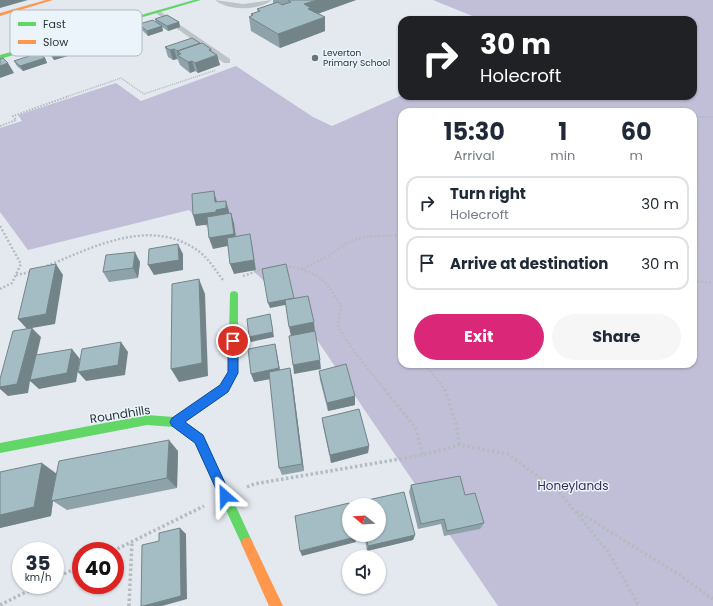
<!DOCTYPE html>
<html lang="en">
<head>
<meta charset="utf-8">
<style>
  :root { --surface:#fff; --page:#f6f6f7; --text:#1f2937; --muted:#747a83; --line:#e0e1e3; --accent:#db2777 }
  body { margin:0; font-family:Poppins,sans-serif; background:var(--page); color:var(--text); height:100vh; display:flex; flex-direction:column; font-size:15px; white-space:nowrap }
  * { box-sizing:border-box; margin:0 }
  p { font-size:13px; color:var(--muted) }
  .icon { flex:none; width:22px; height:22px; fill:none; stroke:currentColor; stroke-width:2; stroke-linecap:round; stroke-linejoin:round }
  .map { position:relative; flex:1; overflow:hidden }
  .sheet { position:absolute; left:398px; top:108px; width:299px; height:260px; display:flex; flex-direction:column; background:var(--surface); border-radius:12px; box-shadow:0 1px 3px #0004 }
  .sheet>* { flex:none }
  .guide { position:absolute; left:398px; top:16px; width:299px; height:84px; border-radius:12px; box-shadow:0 1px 3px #0004; background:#202124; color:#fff; overflow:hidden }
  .needle { width:26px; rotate:288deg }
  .tools { position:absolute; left:342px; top:498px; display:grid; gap:8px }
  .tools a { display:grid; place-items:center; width:44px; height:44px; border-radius:50%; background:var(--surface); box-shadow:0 1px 3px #0004; font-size:20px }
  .speed { position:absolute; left:12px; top:542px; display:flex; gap:8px; font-size:20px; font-weight:700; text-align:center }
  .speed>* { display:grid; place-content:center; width:52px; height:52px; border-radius:50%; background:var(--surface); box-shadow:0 1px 3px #0004; line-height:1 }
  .speed small { font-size:10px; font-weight:400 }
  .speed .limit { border:6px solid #d22; background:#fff; color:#111 }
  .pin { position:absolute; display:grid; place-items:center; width:34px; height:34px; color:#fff; margin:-17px; border:2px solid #fff; border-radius:50%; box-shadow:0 1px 4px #0007 }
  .me { position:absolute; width:44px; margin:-22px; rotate:335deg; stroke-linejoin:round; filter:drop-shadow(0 0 3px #0008) }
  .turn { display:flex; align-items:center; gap:14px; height:84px; padding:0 16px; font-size:18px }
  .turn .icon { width:52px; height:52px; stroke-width:2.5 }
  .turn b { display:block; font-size:28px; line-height:34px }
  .eta { display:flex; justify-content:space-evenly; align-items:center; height:68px; text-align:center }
  .eta b { font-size:24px; font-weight:700; line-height:28px }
  .primary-button { display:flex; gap:8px; margin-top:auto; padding:8px 16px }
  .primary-button a { flex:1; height:46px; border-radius:24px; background:var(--accent); color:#fff; font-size:16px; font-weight:700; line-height:46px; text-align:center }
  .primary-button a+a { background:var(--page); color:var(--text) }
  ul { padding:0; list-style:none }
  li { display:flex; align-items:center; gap:12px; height:54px; margin:0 8px 6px; padding:0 8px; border:2px solid var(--line); border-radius:12px }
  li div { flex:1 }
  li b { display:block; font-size:15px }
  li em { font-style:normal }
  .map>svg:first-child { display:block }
  .green { fill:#c1bfd7; fill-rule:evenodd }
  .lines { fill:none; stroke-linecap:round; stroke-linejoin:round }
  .path-far3 { stroke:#b4bcc1; stroke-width:1.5; stroke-dasharray:1 1; stroke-linecap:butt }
  .path-far2 { stroke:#b4bcc1; stroke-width:2; stroke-dasharray:1.5 1.5; stroke-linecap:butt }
  .path-far1 { stroke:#b4bcc1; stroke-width:2.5; stroke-dasharray:2 2; stroke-linecap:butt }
  .path { stroke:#b4bcc1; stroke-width:3.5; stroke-dasharray:2.5 2.5; stroke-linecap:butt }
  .lane { fill:#bcc4c8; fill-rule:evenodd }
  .fast { fill:#63d668; fill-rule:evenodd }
  .slow { fill:#ff974d; fill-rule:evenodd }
  .wall { fill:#8da2a9 }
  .shaded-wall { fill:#738489 }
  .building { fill:#a4bcc4; stroke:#738489 }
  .route { fill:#1a73e8; stroke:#114b97 }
  .poi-dot { fill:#6a7579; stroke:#ebf4fb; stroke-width:1.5 }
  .labels { text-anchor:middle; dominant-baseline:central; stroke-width:3; stroke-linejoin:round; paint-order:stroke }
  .far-poi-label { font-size:9px; fill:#29363a; stroke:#ebf4fb; text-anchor:start }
  .near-street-label { font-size:12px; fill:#29363a; stroke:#ebf4fb }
  .near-park-label { font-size:12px; fill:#382b5a; stroke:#ebf4fb }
  .key { fill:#ebf4fb; stroke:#b1bbc1; stroke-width:1 }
  .key-label { font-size:11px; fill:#29363a }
</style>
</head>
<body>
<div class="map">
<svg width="713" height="606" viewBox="0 0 713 606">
  <rect width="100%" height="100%" fill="#e3e9ef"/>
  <!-- green -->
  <path class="green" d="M433,0H713V606H498L300,315L189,210L28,250L0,212V128L22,121L18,115L116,83L141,101L236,66L313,117L332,126L402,95L693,96V20H482ZM402,112H693V364H402Z"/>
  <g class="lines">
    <!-- path-far3 -->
    <path class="path-far3" d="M66,97L121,78L144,94L216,70"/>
    <!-- path-far2 -->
    <g class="path-far2">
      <path d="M566,112H617"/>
      <path d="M693,117H713"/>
      <path d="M0,126L16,120L13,116L69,96"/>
    </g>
    <!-- path-far1 -->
    <g class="path-far1">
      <path d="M0,226L21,264L12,283L0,289"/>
      <path d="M47,266C95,246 155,215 202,254C210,261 216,271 223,280"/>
      <path d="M303,269L330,255L346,243L363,237L402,235"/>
      <path d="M16,275L31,272"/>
      <path d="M243,276L272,266H287L302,269L316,275L327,284L341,305L338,327L353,350L385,390"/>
      <path d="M693,281L713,283"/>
      <path d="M425,364L445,390"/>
    </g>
    <!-- path -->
    <g class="path">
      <path d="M384,389L415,427L423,455"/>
      <path d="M445,389L457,428L459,445"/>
      <path d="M247,487L254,484L423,455L459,445L508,454L560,493L609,553L639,606"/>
      <path d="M577,511L681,576L713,599"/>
      <path d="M113,551L204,506"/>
      <path d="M55,578L81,566"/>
      <path d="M0,605L40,585"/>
      <path d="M129,606L132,542"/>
    </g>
    <!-- lane -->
    <g class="lane">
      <path d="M215,0L243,4L272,0C258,11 228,11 215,0Z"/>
      <path d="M158,10L230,59V63H224L156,13L155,12Z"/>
    </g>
    <!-- fast -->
    <g class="fast">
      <path d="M194,0H201L0,59V55Z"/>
      <path d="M234,291L237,292L238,294V373L228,391L185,422L203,435L251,539L253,543L251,547L247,549L243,547L195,443L174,427L147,425L0,453V443L147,415L174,417L220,385L228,372L230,294L231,292Z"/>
    </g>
    <!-- slow -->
    <g class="slow">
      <path d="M46,0H53L0,16V13Z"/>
      <path d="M247,537L251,539L283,606H269L241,543L243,539Z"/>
    </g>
  </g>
  <!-- wall -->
  <g class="wall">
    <path d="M273,0H356L318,13L325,17V31L280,48L251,31L249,17L251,16V14L258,12L257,9L273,4Z"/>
    <path d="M155,19L179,22L180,27L168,31L162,27L163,31L148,36L140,28L139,24L156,22Z"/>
    <path d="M137,30L139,35L118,41L113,37L112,32Z"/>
    <path d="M110,38L112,43L88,50L82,46L80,41Z"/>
    <path d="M200,43V44L217,55L220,65L198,73L195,71L190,73L180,65L178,60L177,59L173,60L168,57L165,47Z"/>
    <path d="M76,48L78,53L54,60L50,55L47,50Z"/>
    <path d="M45,58L47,63L23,71L17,66L14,61Z"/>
    <path d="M140,262L138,278L109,282L103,272Z"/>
    <path d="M275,344L280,370L292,377L304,471L282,475L279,468L270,379L254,382Z"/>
    <path d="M319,371L355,396V405L328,411L320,380Z"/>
    <path d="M322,418L369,446L368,453L331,463L323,426Z"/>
    <path d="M178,451L177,488L67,510L53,501L51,516L0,528V472L56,473Z"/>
    <path d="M411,485L465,495L484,523L480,529L444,536L441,524L418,529L409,492Z"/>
    <path d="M404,492L415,535L413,540L367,551L364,535H379V505H359V502Z"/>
  </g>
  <!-- shaded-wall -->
  <g class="shaded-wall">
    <path d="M0,0H28L0,8Z"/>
    <path d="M317,0H356L312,16L304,4Z"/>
    <path d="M325,17V31L280,48L278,34Z"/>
    <path d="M179,22L180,27L168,31L167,26Z"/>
    <path d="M162,26L163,31L148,36L147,31Z"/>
    <path d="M137,30L139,35L118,41L116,36Z"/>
    <path d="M110,38L112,43L88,50L86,45Z"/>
    <path d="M200,43L202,53L178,51L180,58L178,56L177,51Z"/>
    <path d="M76,48L78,53L54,60L52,55Z"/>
    <path d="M174,49L177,59L173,60L170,50Z"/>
    <path d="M211,49L213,57L217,55L220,65L198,73L195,63L209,50Z"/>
    <path d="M45,58L47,63L23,71L20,66Z"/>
    <path d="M192,61L195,71L190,73L188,62Z"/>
    <path d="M8,63L14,73L0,78V66Z"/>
    <path d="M214,191L217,202L226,201L229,211V219L220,223L196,226L193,215L215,202Z"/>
    <path d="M231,213L234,223L237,244L213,249L209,238Z"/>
    <path d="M250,234L252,245L256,270L234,274L230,264Z"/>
    <path d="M178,244L183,254V270L154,275L148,265Z"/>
    <path d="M135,252L140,262L138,278L133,268Z"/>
    <path d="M56,264L63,275L55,324L32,328L41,337L31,380L72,349L80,359L76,382L39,389L30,381L28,393L8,396L0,389V387L27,329L18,319Z"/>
    <path d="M199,279L205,294L208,376L179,382L171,369Z"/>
    <path d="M294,298L295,303L270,308L268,303Z"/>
    <path d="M270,314L274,337L251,342L249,337Z"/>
    <path d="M314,322L315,332L291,336L289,327Z"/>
    <path d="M121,342L128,352L125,375L86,381L78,372Z"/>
    <path d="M275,344L277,354L281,377L254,382L251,374Z"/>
    <path d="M320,360L321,369L294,374L293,365Z"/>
    <path d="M290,368L292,377L304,471L302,464Z"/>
    <path d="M355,396V405L328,411L327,403Z"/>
    <path d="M169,440L178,451L177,488L167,478Z"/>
    <path d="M369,446L368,453L331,463L330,455Z"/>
    <path d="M42,463L57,474L51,501H53L51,516L0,528V515Z"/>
    <path d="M180,528L186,534L187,599L162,606H143Z"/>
    <path d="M415,535L413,540L367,551L368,546Z"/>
    <path d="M355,537L356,542L302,556L300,551Z"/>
  </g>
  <!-- building -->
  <g class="building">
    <path d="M288,0H317L304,4L311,8L308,9L325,17L278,34L249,17L253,15L251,14L260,11L257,9L278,2L282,5L291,2Z"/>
    <path d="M167,15L179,22L167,26L155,19Z"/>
    <path d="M153,20L162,26L147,31L139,24Z"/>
    <path d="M192,38L200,43L177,51L174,49L170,50L165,47Z"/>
    <path d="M202,43L211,49L209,50L217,55L195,63L192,61L188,62L177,55L181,54L178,51Z"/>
    <path d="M38,53L45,58L20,66L14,61Z"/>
    <path d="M3,58L8,63L0,66V59Z"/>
    <path d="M214,191L215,202L226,201V208L216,210V212L193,215L192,194Z"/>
    <path d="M231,213L234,234L209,238L207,217Z"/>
    <path d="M250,234L254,260L230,264L227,238Z"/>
    <path d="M178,244L179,260L148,265L149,249Z"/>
    <path d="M135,252L133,268L103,272L106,255Z"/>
    <path d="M56,264L46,314L18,319L30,269Z"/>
    <path d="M286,264L294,298L268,303L262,269Z"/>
    <path d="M199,279L202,363L171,369L172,284Z"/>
    <path d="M308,296L314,322L289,327L285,300Z"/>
    <path d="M270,314L273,332L249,337L247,319Z"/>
    <path d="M32,328L17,384L0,387V379L13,331Z"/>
    <path d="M315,331L320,360L293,365L289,336Z"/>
    <path d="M121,342L118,365L78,372L82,349Z"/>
    <path d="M275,344L279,368L251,374L248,349Z"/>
    <path d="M72,349L67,373L30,380L36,355Z"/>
    <path d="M346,364L355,396L327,403L319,371Z"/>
    <path d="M290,368L302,464L279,468L269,372Z"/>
    <path d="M359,409L369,446L330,455L322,418Z"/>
    <path d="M169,440L167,478L51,501L59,461Z"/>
    <path d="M42,463L34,507L0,515V472Z"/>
    <path d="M460,476L465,495L475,493L484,523L447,531L444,519L421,524L411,485Z"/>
    <path d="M404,492L415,535L368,546L366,535H379V505H359V502Z"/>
    <path d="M349,503V535H355V537L300,551L295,516Z"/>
    <path d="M180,528L181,596L143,606H141L142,545L159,541V533Z"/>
  </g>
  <!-- route -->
  <path class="route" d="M233,337L238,341V373L228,392L185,422L203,435L231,496L229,500L225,502L221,500L195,443L172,426L170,422L172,418L220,385L228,372V341Z"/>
  <!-- markers -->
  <circle class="poi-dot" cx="315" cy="58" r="4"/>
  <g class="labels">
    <!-- far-poi labels -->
    <g class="far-poi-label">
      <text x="323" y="53">Leverton<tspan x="323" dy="10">Primary School</tspan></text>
    </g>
    <!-- near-street labels -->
    <g class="near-street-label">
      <text transform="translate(120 414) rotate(-9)">Roundhills</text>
    </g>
    <!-- near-park labels -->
    <g class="near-park-label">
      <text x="573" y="485">Honeylands</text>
    </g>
  </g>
  <!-- legend -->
  <rect x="10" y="10" width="132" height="46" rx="6" class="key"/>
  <rect x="18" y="22" width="18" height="4" fill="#63d668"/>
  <rect x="18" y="40" width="18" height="4" fill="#ff974d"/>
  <g class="key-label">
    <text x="43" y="28">Fast</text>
    <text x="43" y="46">Slow</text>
  </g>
</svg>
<div class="tools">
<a><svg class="needle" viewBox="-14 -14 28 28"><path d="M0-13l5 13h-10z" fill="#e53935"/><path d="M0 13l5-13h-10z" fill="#747a83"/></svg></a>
<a><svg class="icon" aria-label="sound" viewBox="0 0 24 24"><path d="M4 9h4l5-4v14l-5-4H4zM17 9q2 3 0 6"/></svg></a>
</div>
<div class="speed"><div>35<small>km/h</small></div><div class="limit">40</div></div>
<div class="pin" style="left:233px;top:341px;background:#d93025"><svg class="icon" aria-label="arrive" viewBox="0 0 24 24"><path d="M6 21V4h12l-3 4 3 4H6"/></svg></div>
<svg class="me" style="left:225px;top:496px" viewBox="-20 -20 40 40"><path d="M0-17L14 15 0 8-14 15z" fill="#1a73e8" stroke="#fff" stroke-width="4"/></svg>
<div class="guide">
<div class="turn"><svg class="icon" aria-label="right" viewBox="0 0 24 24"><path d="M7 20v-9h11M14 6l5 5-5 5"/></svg><div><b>30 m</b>Holecroft</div></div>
</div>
<section class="sheet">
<div class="eta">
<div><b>15:30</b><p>Arrival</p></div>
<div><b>1</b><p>min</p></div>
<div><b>60</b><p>m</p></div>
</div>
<ul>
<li><svg class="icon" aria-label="right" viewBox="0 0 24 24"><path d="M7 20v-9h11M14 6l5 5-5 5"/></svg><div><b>Turn right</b><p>Holecroft</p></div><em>30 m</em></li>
<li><svg class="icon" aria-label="arrive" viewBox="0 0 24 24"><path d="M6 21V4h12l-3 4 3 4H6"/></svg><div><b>Arrive at destination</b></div><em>30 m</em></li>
</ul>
<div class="primary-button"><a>Exit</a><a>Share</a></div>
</section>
</div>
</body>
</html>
